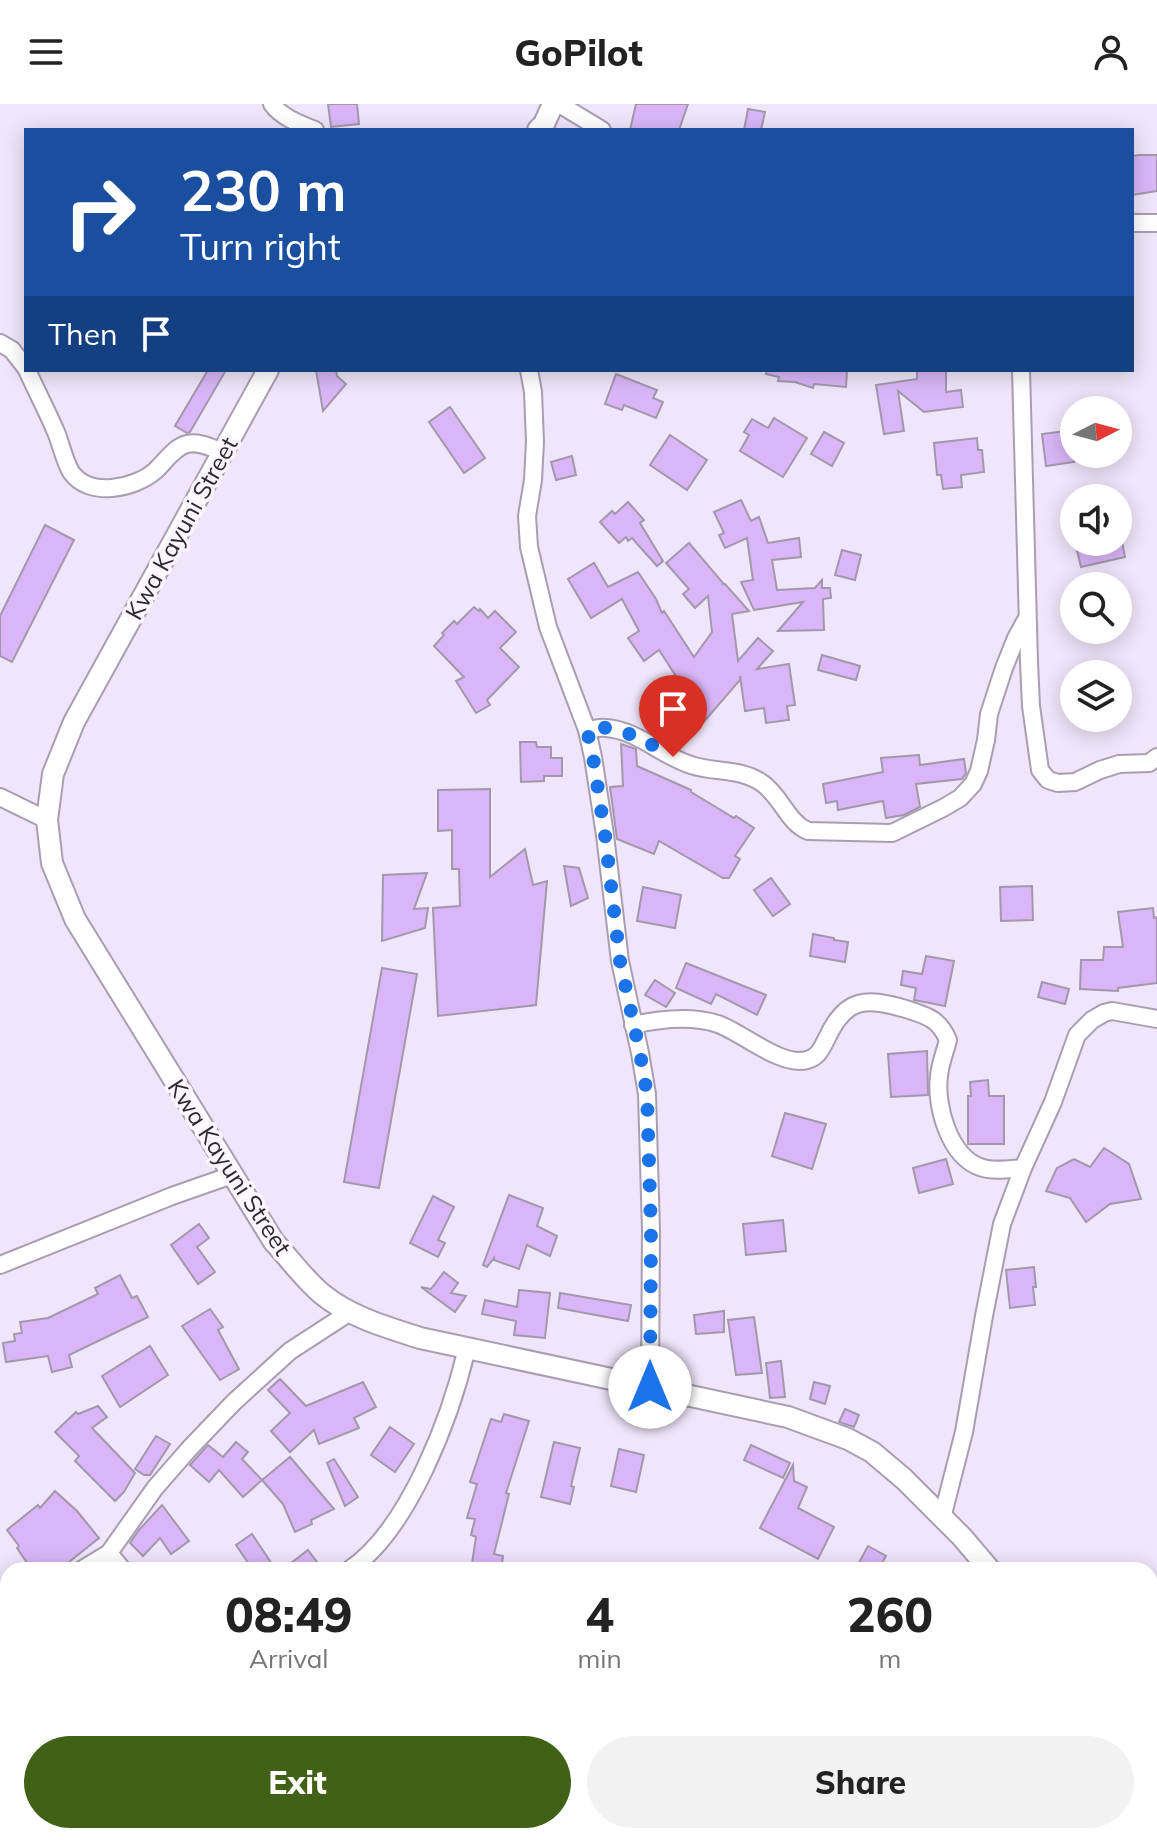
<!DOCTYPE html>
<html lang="en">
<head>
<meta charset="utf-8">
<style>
  :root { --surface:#fff; --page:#f2f2f2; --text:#222; --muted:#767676; --accent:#416117 }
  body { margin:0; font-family:Mulish,sans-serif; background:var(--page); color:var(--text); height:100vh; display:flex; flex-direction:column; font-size:30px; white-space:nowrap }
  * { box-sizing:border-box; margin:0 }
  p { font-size:26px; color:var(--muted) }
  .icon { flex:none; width:44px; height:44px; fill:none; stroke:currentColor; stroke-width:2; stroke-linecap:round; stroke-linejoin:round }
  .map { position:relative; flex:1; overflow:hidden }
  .side { position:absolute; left:0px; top:1458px; width:1158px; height:282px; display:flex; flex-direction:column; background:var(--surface); border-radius:24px 24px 0 0; box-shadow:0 4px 20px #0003 }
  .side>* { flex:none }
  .banner { position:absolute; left:24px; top:24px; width:1110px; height:244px; border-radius:0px; box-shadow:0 4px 20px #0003; background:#1a4fa0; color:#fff; overflow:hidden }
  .needle { width:52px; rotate:84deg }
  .fabs { position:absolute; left:1060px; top:292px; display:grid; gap:16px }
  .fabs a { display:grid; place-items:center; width:72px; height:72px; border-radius:50%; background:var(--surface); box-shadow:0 4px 20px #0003; font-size:40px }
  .pin { position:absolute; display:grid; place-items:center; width:68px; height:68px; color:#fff; margin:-82px -34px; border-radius:50% 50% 50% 0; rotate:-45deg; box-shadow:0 0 8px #0007 }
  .pin .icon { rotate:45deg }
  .me { position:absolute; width:88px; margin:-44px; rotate:0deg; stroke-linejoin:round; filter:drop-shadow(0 0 6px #0008) }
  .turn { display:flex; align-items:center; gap:28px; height:168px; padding:0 24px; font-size:36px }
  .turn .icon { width:104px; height:104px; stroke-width:2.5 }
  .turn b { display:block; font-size:56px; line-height:68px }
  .then { display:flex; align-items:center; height:76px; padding:0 24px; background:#0003; gap:16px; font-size:30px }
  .eta { display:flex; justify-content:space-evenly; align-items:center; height:136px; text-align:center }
  .eta b { font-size:48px; font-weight:800; line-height:56px }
  .cta { display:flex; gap:16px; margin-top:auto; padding:16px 24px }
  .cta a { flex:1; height:92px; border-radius:48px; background:var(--accent); color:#fff; font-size:32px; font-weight:800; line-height:92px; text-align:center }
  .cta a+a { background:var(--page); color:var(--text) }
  header { display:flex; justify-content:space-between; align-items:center; height:104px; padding:0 24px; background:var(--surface); font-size:36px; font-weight:800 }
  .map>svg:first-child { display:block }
  .building { fill:#dab6f8; stroke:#a298ac; stroke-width:2 }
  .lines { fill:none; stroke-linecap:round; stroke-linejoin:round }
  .minor-casing { stroke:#a89eb2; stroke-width:20 }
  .tertiary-casing { stroke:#a89eb2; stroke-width:24 }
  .minor { stroke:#fff; stroke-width:16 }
  .tertiary { stroke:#fff; stroke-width:20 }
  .route { stroke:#1a73e8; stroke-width:14; stroke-dasharray:0 25.2 }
  .labels { text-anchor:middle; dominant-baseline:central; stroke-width:7; stroke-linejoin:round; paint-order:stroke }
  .street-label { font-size:24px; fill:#2d2931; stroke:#faf5fe }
</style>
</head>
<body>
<header><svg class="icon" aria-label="menu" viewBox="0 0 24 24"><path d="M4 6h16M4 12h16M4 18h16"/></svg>GoPilot<svg class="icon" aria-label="person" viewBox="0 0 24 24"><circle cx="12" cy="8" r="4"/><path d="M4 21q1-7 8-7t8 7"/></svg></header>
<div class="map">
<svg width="1157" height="1739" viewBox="0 0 1157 1739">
  <rect width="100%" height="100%" fill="#f0e5fb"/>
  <!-- building -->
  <g class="building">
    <path d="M328,0H357L359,20L331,23Z"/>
    <path d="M636,0H688L679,26H630Z"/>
    <path d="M748,5L765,8L761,26H744Z"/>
    <path d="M1139,51H1157V87L1132,91V52Z"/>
    <path d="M208,266H226L190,328L187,329L175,322Z"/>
    <path d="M316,266H336L337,272L346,280L323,307Z"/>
    <path d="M767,266H847L846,283L814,280L813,284L795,278L778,277L779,273L766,270Z"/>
    <path d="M917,266H946V288L961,286L963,303L924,308L898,287L904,327L884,330L876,281L917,275Z"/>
    <path d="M616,270L657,286L653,294L663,298L656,314L624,301L622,306L605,300Z"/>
    <path d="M450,303L485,354L464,369L429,318Z"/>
    <path d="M774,314L807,334L783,373L740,347L749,331L744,328L752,315L768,324Z"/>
    <path d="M1074,326V358L1046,362L1042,330Z"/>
    <path d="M824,328L844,339L832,362L811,350Z"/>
    <path d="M670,331L707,356L687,386L650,361Z"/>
    <path d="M977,334L978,346H982L984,368L961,371L962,383L943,385L941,371H937L934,339Z"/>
    <path d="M572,352L576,371L556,376L551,358Z"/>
    <path d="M741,396L751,417L759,413L768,439L799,434L801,453L772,456L777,486L815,484L822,476V484H830L831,494L823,495L824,526L778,527L803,498L754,506L741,478L753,476L747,434L725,444L719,431L724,429L714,408Z"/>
    <path d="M628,398L644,416L640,419L663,457L657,462L632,434L628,437L626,433L619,439L600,418L612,407L615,410Z"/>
    <path d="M45,421L74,436L12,558L0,552V512Z"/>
    <path d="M1075,438H1122L1125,453L1081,463Z"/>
    <path d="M689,439L723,479V480H725L749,507L732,510L738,557L758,534L773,547L757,565L789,560L795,601L787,602L789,616L766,619L764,604L745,607L740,572V576L695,628L680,615L675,621L656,604L679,577L659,546L644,557L628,534L639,527L622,495L591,514L568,475L594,459L608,483L638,468L656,495L662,509L664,507L694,553L712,528L708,492L695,504L683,490L689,485L666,459Z"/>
    <path d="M842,446L861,451L855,476L835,471Z"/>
    <path d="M474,503L479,507L480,505L488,514L495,507L516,528L500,544L519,563L487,596L490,601L476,609L456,577L464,573L434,542L444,531L442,529L454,517L457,520Z"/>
    <path d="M822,551L860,562L856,576L818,566Z"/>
    <path d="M520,638H536L537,643H551V654H562V672H544V677L521,678Z"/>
    <path d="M621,640L636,645L637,662L691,686V688L734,714L736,712L754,724L735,752L740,755L729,774H723L659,737L654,750L617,735L610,683L623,682Z"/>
    <path d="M919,651L920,661L964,655L966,669L962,675L916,680L920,703L904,711L886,714L883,697L838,706L837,697L826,699L823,680L883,668L881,654Z"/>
    <path d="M490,685V773L525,745L533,781L547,777L536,901L438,912L433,804L460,802L459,765H452V726L438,727V686Z"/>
    <path d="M564,762L579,764L588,794L571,802Z"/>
    <path d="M427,769L414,805L428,804L425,824L382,837L383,771Z"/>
    <path d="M771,774L790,800L773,812L754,786Z"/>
    <path d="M1032,782L1033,816L1001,817L1000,783Z"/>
    <path d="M643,783L681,791L675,824L637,817Z"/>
    <path d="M1153,804L1154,814L1157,813V879L1118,884V887L1080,885L1081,856H1103L1104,843H1123L1118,808Z"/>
    <path d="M813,830L834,834V836L848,838L845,858L810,852Z"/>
    <path d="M926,852L954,857L945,902L914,896L916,884L901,881L903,867L922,870Z"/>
    <path d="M686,859L766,891L757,911L716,890L711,900L676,884Z"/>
    <path d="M382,864L417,870L379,1084L344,1078Z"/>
    <path d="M655,876L675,889L666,903L645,891Z"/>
    <path d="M1042,878L1069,885L1065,900L1038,893Z"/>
    <path d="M927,947L928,991L891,993L888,950Z"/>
    <path d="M988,976L989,992H1004V1040H968V992H971L970,978Z"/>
    <path d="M785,1009L826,1020L812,1065L772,1052Z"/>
    <path d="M1104,1044L1129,1060L1141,1095L1110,1100L1086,1118L1070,1094L1046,1087L1057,1064L1074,1055L1090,1063Z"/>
    <path d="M946,1055L953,1080L919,1089L913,1064Z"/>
    <path d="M509,1091L543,1104L537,1122L557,1132L550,1152L527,1141L519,1165L494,1156V1154L487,1163L483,1161Z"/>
    <path d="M433,1092L454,1103L438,1136L445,1139L438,1153L410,1139Z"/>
    <path d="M783,1116L786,1147L746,1151L743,1120Z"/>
    <path d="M199,1120L209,1134L197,1143L215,1168L198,1180L171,1141Z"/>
    <path d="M1034,1163L1036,1183H1033L1035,1201L1010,1204L1006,1166Z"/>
    <path d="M444,1168L458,1179L451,1189L466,1192L455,1208L421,1183L431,1185Z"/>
    <path d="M120,1171L132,1194L137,1192L148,1213L69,1251L72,1263L52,1268L48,1252L6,1258L3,1239L15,1237L14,1230L22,1229L20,1218L48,1214L98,1190L95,1184Z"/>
    <path d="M519,1186L550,1189L545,1234L514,1231L516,1217L482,1210L485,1196L517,1203Z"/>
    <path d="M560,1189L631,1201L628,1217L558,1204Z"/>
    <path d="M210,1205L223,1223L218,1226L239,1265L220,1276L182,1222Z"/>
    <path d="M724,1207V1228L696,1230L694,1211Z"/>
    <path d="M754,1213L762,1269L736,1271L728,1216Z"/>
    <path d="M150,1242L168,1271L120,1303L102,1272Z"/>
    <path d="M781,1257L785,1293L770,1294L766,1259Z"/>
    <path d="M280,1275L306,1302L363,1278L376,1303L354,1314L359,1324L319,1340L314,1326L290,1348L271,1327L290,1309L268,1286Z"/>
    <path d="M814,1278L830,1282L825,1300L810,1295Z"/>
    <path d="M98,1302L107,1313L92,1324L135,1369L124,1388L115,1397L75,1357L79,1352L55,1328L76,1308L78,1310Z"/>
    <path d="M845,1305L859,1311L854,1323L839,1318Z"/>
    <path d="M504,1310L529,1317L506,1389L509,1390L494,1450L503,1452L501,1466H471L476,1433L471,1431L475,1415L467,1414L477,1380L470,1378L491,1315L501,1318Z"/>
    <path d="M390,1323L414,1340L395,1368L371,1351Z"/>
    <path d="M156,1332L170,1340L150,1371H144L135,1365Z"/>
    <path d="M236,1338L248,1348L242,1355L262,1376L243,1393L219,1366L209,1378L190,1361L208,1341L223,1353Z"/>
    <path d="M554,1338L580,1344L571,1382L574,1383L570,1400L541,1393Z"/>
    <path d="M751,1341L790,1359L783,1374L744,1356Z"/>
    <path d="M619,1345L644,1351L636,1388L611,1382Z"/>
    <path d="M290,1353L334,1405L311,1416L312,1420L295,1428L283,1400L262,1376Z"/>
    <path d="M334,1355L358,1393L345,1402L327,1359Z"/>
    <path d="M793,1361L794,1377L807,1383L798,1404L834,1423L818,1455L760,1424Z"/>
    <path d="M55,1387L77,1407L99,1434L59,1466H32L17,1444L19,1442L7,1426L38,1401L40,1404Z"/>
    <path d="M162,1401L189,1437L171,1450L160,1434L143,1452L130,1439L139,1426Z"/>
    <path d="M252,1430L276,1466H253L236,1441Z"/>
    <path d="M868,1442L886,1452L878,1466H855Z"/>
    <path d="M308,1446L323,1466H282Z"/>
  </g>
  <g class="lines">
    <defs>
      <g id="minor">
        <path d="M272,0C281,13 300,20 315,26"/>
        <path d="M559,0L602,26"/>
        <path d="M1132,119H1157"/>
        <path d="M0,239L12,246L26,264"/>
        <path d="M27,266C36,286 47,307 56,328C61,340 64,356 71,368C89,394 134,385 155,367C165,358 174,343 187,340C199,337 212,344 223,348"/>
        <path d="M529,266L533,288L535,338L533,376L527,412L529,443L548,523L587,626L593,653L605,731L620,857L640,949L647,990L651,1127L650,1283"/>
        <path d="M1021,266L1029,558L1031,602L1040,666L1048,676L1058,679L1075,678L1100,666L1119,660L1149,659L1157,653"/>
        <path d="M587,626C593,625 600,623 606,624C637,626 662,652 691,661C715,669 741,664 762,679C781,692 788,719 808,727L892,729L943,704L960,694L973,680L979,667L986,636L989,610L1004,564L1016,534L1027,514"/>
        <path d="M0,693L47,716"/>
        <path d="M633,921C660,915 691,911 718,920C743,929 781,963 807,956C819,953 822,943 827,934C846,892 867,894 906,905C928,912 939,915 948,936C945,948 940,960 939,972C935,1001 949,1052 980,1063C993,1068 1009,1065 1023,1064"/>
        <path d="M0,1161L172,1092L232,1071"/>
        <path d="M942,1414L964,1328L984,1212L1002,1120L1023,1064L1053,998L1077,931L1092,916L1104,909L1112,907L1157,915"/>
        <path d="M109,1449L123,1466"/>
        <path d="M81,1466L109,1449L155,1384L189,1345L234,1298L290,1247L350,1208"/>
        <path d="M349,1466C409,1426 451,1312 467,1244"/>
        <path d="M0,1512L8,1509"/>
        <path d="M204,1732V1739"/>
        <path d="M170,1739L173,1732"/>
        <path d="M1017,1739L1021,1732"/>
        <path d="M1032,1739L1035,1732"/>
      </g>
      <g id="tertiary">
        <path d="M538,26L544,20L553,0"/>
        <path d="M268,266L74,618L53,670L47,716L52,759L75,815L274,1138C290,1155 304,1175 322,1190C350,1213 386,1223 420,1234L788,1313L848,1335L872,1348L904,1375L962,1433L990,1466"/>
        <path d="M1150,1593L1157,1595"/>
      </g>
    </defs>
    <!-- minor casing -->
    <use href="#minor" class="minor-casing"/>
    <!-- tertiary casing -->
    <use href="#tertiary" class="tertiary-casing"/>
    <!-- minor -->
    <use href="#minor" class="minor"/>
    <!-- tertiary -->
    <use href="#tertiary" class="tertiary"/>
  </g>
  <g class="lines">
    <!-- route -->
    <path class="route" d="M650,1283L651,1127L647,990L640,949L620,857L605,731L593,653L587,626C594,625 601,623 607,624C630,627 653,641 673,653"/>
  </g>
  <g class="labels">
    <!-- street labels -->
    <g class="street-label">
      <text transform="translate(181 424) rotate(-61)">Kwa Kayuni Street</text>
      <text transform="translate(230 1063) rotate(57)">Kwa Kayuni Street</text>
    </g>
  </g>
</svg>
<div class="fabs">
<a><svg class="needle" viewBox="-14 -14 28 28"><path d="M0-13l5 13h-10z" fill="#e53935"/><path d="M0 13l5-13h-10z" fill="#767676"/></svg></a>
<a><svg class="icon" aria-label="sound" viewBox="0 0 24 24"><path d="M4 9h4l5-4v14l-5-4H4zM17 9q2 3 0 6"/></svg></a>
<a><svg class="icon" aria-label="search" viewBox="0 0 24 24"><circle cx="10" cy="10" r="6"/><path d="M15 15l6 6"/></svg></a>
<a><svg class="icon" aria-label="layers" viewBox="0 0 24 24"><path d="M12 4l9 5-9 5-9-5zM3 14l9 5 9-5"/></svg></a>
</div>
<div class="pin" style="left:673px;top:653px;background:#d93025"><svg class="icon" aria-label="arrive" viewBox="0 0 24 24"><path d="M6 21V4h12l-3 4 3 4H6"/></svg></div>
<svg class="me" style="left:650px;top:1283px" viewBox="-20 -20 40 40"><circle r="19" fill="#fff"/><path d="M0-13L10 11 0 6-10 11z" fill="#1a73e8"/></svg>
<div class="banner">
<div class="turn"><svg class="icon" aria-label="right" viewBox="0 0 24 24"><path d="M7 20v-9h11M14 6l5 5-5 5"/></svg><div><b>230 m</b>Turn right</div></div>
<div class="then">Then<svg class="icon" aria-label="arrive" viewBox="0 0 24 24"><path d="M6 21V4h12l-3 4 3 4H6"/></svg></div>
</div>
<section class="side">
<div class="eta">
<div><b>08:49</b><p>Arrival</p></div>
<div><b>4</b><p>min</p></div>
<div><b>260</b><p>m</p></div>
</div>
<div class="cta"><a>Exit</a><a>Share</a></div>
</section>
</div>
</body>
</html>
